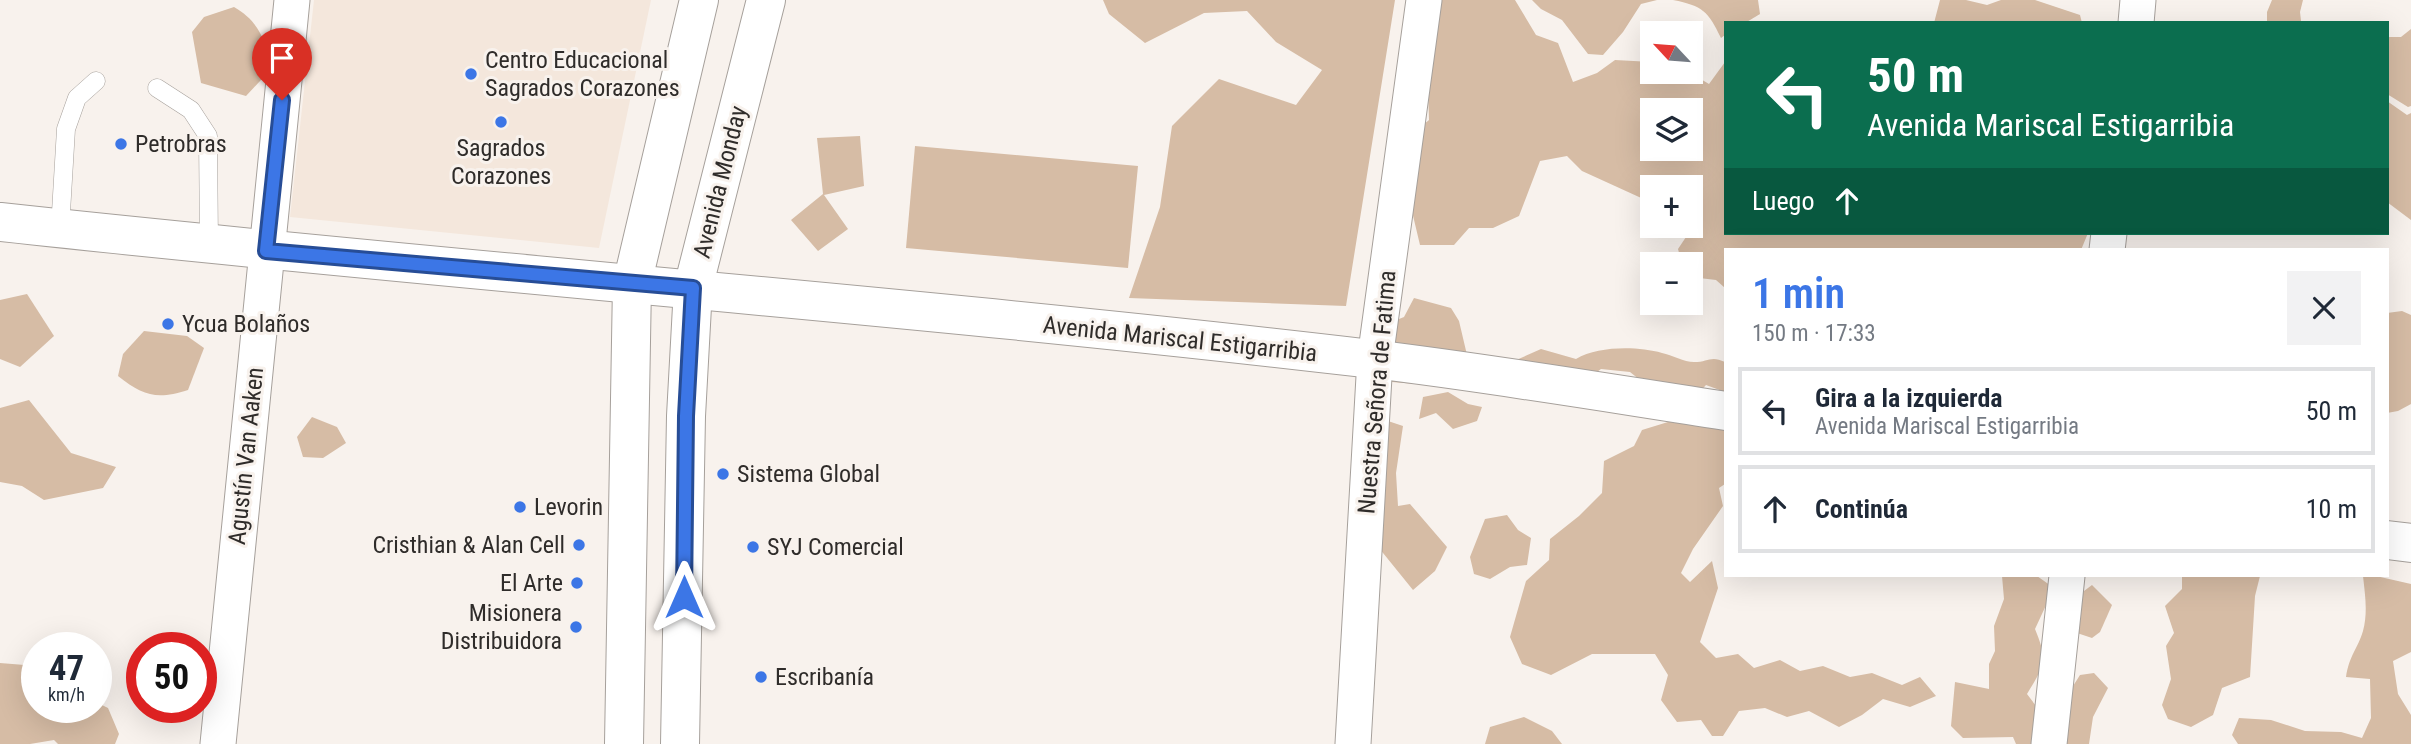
<!DOCTYPE html>
<html lang="es">
<head>
<meta charset="utf-8">
<style>
  :root { --surface:#fff; --page:#f2f2f3; --text:#1f2937; --muted:#747a83; --line:#e0e1e3; --accent:#3c76e6 }
  body { margin:0; font-family:"Roboto Condensed",sans-serif; background:var(--page); color:var(--text); height:100vh; display:flex; flex-direction:column; font-size:26px; white-space:nowrap }
  * { box-sizing:border-box; margin:0 }
  p { font-size:23px; color:var(--muted) }
  .icon { flex:none; width:38px; height:38px; fill:none; stroke:currentColor; stroke-width:2; stroke-linecap:round; stroke-linejoin:round }
  .map { position:relative; flex:1; overflow:hidden }
  .sheet { position:absolute; left:1724px; top:248px; width:665px; height:329px; display:flex; flex-direction:column; background:var(--surface); border-radius:0px; box-shadow:0 7px 28px #0002 }
  .sheet>* { flex:none }
  .hud { position:absolute; left:1724px; top:21px; width:665px; height:214px; border-radius:0px; box-shadow:0 7px 28px #0002; background:#0b6e4f; color:#fff; overflow:hidden }
  .needle { width:46px; rotate:296deg }
  .tools { position:absolute; left:1640px; top:21px; display:grid; gap:14px }
  .tools a { display:grid; place-items:center; width:63px; height:63px; border-radius:0px; background:var(--surface); box-shadow:0 7px 28px #0002; font-size:35px }
  .speed { position:absolute; left:21px; top:632px; display:flex; gap:14px; font-size:35px; font-weight:700; text-align:center }
  .speed>* { display:grid; place-content:center; width:91px; height:91px; border-radius:50%; background:var(--surface); box-shadow:0 7px 28px #0002; line-height:1 }
  .speed small { font-size:18px; font-weight:400 }
  .speed .limit { border:10px solid #d22; background:#fff; color:#111 }
  .pin { position:absolute; display:grid; place-items:center; width:60px; height:60px; color:#fff; margin:-72px -30px; border-radius:50% 50% 50% 0; rotate:-45deg; box-shadow:0 0 7px #0007 }
  .pin .icon { rotate:45deg }
  .me { position:absolute; width:77px; margin:-38px; rotate:0deg; stroke-linejoin:round; filter:drop-shadow(0 0 5px #0008) }
  .turn { display:flex; align-items:center; gap:24px; height:147px; padding:0 28px; font-size:32px }
  .turn .icon { width:91px; height:91px; stroke-width:2.5 }
  .turn b { display:block; font-size:49px; line-height:60px }
  .then { display:flex; align-items:center; height:66px; padding:0 28px; background:#0003; gap:14px; font-size:26px }
  .round { display:grid; place-items:center; flex:none; width:74px; height:74px; border-radius:0px; background:var(--page) }
  .headline { display:flex; align-items:center; justify-content:space-between; height:119px; padding:0 28px }
  h1 { font-size:42px; font-weight:600; line-height:52px; color:var(--accent) }
  ul { padding:0; list-style:none }
  li { display:flex; align-items:center; gap:21px; height:88px; margin:0 14px 10px; padding:0 14px; border:4px solid var(--line); border-radius:0px }
  li div { flex:1 }
  li b { display:block; font-size:26px }
  li em { font-style:normal }
  .map>svg:first-child { display:block }
  .built { fill:#f4e7dc }
  .green { fill:#d6bca5; fill-rule:evenodd }
  .lines { fill:none; stroke-linecap:round; stroke-linejoin:round }
  .service-casing { stroke:#a6a09b; stroke-width:19 }
  .minor-casing { stroke:#a6a09b; stroke-width:37 }
  .tertiary-casing { stroke:#a6a09b; stroke-width:40 }
  .secondary-casing { stroke:#a6a09b; stroke-width:40 }
  .service { stroke:#fff; stroke-width:18 }
  .minor { stroke:#fff; stroke-width:35 }
  .tertiary { stroke:#fff; stroke-width:38 }
  .secondary { stroke:#fff; stroke-width:38 }
  .route-casing { stroke:#274d96; stroke-width:18 }
  .route { stroke:#3c76e6; stroke-width:12 }
  .poi-dot { fill:#3c76e6; stroke:#f8f2ed; stroke-width:2.5 }
  .labels { text-anchor:middle; dominant-baseline:central; stroke-width:6; stroke-linejoin:round; paint-order:stroke }
  .poi-label { font-size:24px; fill:#2f2c2a; stroke:#f8f2ed; text-anchor:start }
  .street-label { font-size:24px; fill:#2f2c2a; stroke:#f8f2ed }
</style>
</head>
<body>
<div class="map">
<svg width="2411" height="744" viewBox="0 0 2411 744">
  <rect width="100%" height="100%" fill="#f8f2ed"/>
  <!-- built -->
  <path class="built" d="M314,0H651L599,248L290,217Z"/>
  <!-- green -->
  <g class="green">
    <path d="M1103,0H1395L1346,306L1129,298L1160,207L1172,126L1219,79L1296,105L1322,70L1276,42L1247,11L1204,13L1145,43L1109,14Z"/>
    <path d="M1425,0H1515L1536,35L1558,43L1573,82L1597,73L1615,60L1652,62V72H1689L1709,84L1725,62L1726,233H2088L2081,250H1726L1725,288L1716,280L1691,277L1690,264H1682L1678,249L1696,222L1691,213L1690,187H1652L1650,202L1582,171L1567,156L1540,161L1519,216L1493,228H1469L1454,245H1420L1410,203L1404,141L1429,120ZM1652,110H1690V149H1652Z"/>
    <path d="M1532,0H1657L1641,4L1623,32L1603,55L1588,54L1562,20L1541,9Z"/>
    <path d="M1673,0H1758L1760,14L1745,23H1726L1725,35L1721,38C1708,11 1703,6 1673,0Z"/>
    <path d="M1940,0H1966L1987,5L2001,0H2035L2080,15L2082,23H1934Z"/>
    <path d="M2272,0H2303L2300,12L2301,21L2305,23H2267V12Z"/>
    <path d="M234,7C260,22 264,40 273,67L246,96L201,83L192,32L204,17Z"/>
    <path d="M2411,29V106L2408,107L2387,94V37H2401Z"/>
    <path d="M2387,101L2407,115L2411,113V220L2387,202Z"/>
    <path d="M860,136L864,186L824,195L848,229L818,251L791,220L823,194L817,138Z"/>
    <path d="M915,146L1138,166L1128,268L906,248Z"/>
    <path d="M27,294L54,336L20,367L0,359V300Z"/>
    <path d="M1414,298L1451,308L1459,321L1467,355L1441,386L1392,382L1375,359L1379,327L1404,317Z"/>
    <path d="M2402,311L2411,315V404L2398,411L2387,413V313Z"/>
    <path d="M144,331L187,336L204,348L188,390C157,400 143,396 118,376L123,354Z"/>
    <path d="M1541,349L1576,359C1598,346 1637,346 1662,353C1672,355 1684,362 1694,362C1708,362 1711,355 1725,362V392L1706,385L1692,400L1660,396L1630,372L1601,369L1578,386L1498,368Z"/>
    <path d="M1448,392L1468,404L1482,407L1477,421L1453,429L1436,413L1419,419L1423,397Z"/>
    <path d="M29,400L71,453L116,467L103,488L44,500L22,486L0,482V408Z"/>
    <path d="M312,417L337,427L346,443L323,458L303,457L297,437Z"/>
    <path d="M1681,418L1725,419V484L1719,488L1723,506L1693,549L1681,573L1690,582L1712,561L1718,588L1700,642L1716,658L1738,654L1754,668L1780,660L1800,671L1823,666L1850,677L1872,673L1902,685L1920,677L1936,696L1910,707L1883,699L1862,715L1839,727L1809,711L1787,717L1765,708L1739,711L1723,736H1712L1701,720L1677,722L1661,700L1668,675L1655,654H1592L1551,675L1522,664L1510,637L1526,581L1549,560L1550,539L1579,516L1602,493L1604,461L1634,446L1642,430Z"/>
    <path d="M1385,420L1403,426L1396,473L1398,506L1410,504L1447,547L1435,571L1413,590L1379,548Z"/>
    <path d="M1507,515L1518,530L1531,538L1527,565L1510,567L1490,579L1474,574L1470,557L1485,519Z"/>
    <path d="M2002,576H2037L2054,588L2035,629C2048,661 2045,664 2027,694L2036,706L2038,744H2016L2013,737L1963,738L1951,726L1955,682L1989,689V664L1995,651L1994,626L2004,599Z"/>
    <path d="M2182,576H2260L2255,596L2250,677L2222,688L2213,715L2191,727L2168,719L2162,705L2171,679L2166,646L2174,633L2165,606L2182,589Z"/>
    <path d="M2363,576H2376L2411,584V652L2393,661L2398,694L2411,715V744H2238L2232,735L2239,718L2271,720L2305,731L2341,732L2362,738L2371,718L2370,679L2346,677C2349,656 2358,648 2363,631C2368,612 2365,595 2363,576Z"/>
    <path d="M2092,585L2112,605L2100,632L2092,638L2074,632L2068,603Z"/>
    <path d="M0,663L37,666V707H96V702L108,708L119,734L115,744H58L54,740L30,744H0Z"/>
    <path d="M2094,673L2108,688L2093,717L2089,744H2063V702L2080,675Z"/>
    <path d="M1524,717L1552,731L1562,744H1485L1490,727Z"/>
  </g>
  <g class="lines">
    <defs>
      <g id="service">
        <path d="M157,88L191,110L208,136L209,245"/>
        <path d="M60,229L66,129L77,98L96,81"/>
      </g>
      <g id="minor">
        <path d="M2136,23L2138,0"/>
        <path d="M2107,250L2109,233"/>
        <path d="M218,744L292,0"/>
        <path d="M1353,744L1375,359L1424,0"/>
        <path d="M2049,744L2067,576"/>
      </g>
      <g id="tertiary">
        <path d="M632,284L699,0"/>
        <path d="M693,288L766,0"/>
      </g>
      <g id="secondary">
        <path d="M0,222C457,272 915,305 1372,359C1490,373 1608,393 1726,411"/>
        <path d="M2387,540L2411,543"/>
        <path d="M624,744L632,284"/>
        <path d="M680,744L686,416L693,288"/>
      </g>
    </defs>
    <!-- service casing -->
    <use href="#service" class="service-casing"/>
    <!-- minor casing -->
    <use href="#minor" class="minor-casing"/>
    <!-- tertiary casing -->
    <use href="#tertiary" class="tertiary-casing"/>
    <!-- secondary casing -->
    <use href="#secondary" class="secondary-casing"/>
    <!-- service -->
    <use href="#service" class="service"/>
    <!-- minor -->
    <use href="#minor" class="minor"/>
    <!-- tertiary -->
    <use href="#tertiary" class="tertiary"/>
    <!-- secondary -->
    <use href="#secondary" class="secondary"/>
  </g>
  <g class="lines">
    <defs>
      <path id="route" d="M282,100L266,251L693,288L686,416L684,597"/>
    </defs>
    <!-- route casing -->
    <use href="#route" class="route-casing"/>
    <!-- route -->
    <use href="#route" class="route"/>
  </g>
  <!-- markers -->
  <g class="poi-dot">
    <circle cx="471" cy="74" r="7"/>
    <circle cx="501" cy="122" r="7"/>
    <circle cx="121" cy="144" r="7"/>
    <circle cx="168" cy="324" r="7"/>
    <circle cx="723" cy="474" r="7"/>
    <circle cx="520" cy="507" r="7"/>
    <circle cx="579" cy="545" r="7"/>
    <circle cx="753" cy="547" r="7"/>
    <circle cx="577" cy="583" r="7"/>
    <circle cx="576" cy="627" r="7"/>
    <circle cx="761" cy="677" r="7"/>
  </g>
  <g class="labels">
    <!-- poi labels -->
    <g class="poi-label">
      <text x="485" y="60">Centro Educacional<tspan x="485" dy="28">Sagrados Corazones</tspan></text>
      <text x="135" y="144">Petrobras</text>
      <text x="501" y="148" text-anchor="middle">Sagrados<tspan x="501" dy="28">Corazones</tspan></text>
      <text x="182" y="324">Ycua Bolaños</text>
      <text x="737" y="474">Sistema Global</text>
      <text x="534" y="507">Levorin</text>
      <text x="565" y="545" text-anchor="end">Cristhian &amp; Alan Cell</text>
      <text x="767" y="547">SYJ Comercial</text>
      <text x="563" y="583" text-anchor="end">El Arte</text>
      <text x="562" y="613" text-anchor="end">Misionera<tspan x="562" dy="28">Distribuidora</tspan></text>
      <text x="775" y="677">Escribanía</text>
    </g>
    <!-- street labels -->
    <g class="street-label">
      <text transform="translate(720 182) rotate(-76)">Avenida Monday</text>
      <text transform="translate(1180 339) rotate(6)">Avenida Mariscal Estigarribia</text>
      <text transform="translate(1377 392) rotate(-85)">Nuestra Señora de Fatima</text>
      <text transform="translate(246 456) rotate(-84)">Agustín Van Aaken</text>
    </g>
  </g>
</svg>
<div class="tools">
<a><svg class="needle" viewBox="-14 -14 28 28"><path d="M0-13l5 13h-10z" fill="#e53935"/><path d="M0 13l5-13h-10z" fill="#747a83"/></svg></a>
<a><svg class="icon" aria-label="layers" viewBox="0 0 24 24"><path d="M12 4l9 5-9 5-9-5zM3 14l9 5 9-5"/></svg></a>
<a>+</a>
<a>−</a>
</div>
<div class="speed"><div>47<small>km/h</small></div><div class="limit">50</div></div>
<div class="pin" style="left:282px;top:100px;background:#d93025"><svg class="icon" aria-label="arrive" viewBox="0 0 24 24"><path d="M6 21V4h12l-3 4 3 4H6"/></svg></div>
<svg class="me" style="left:684px;top:597px" viewBox="-20 -20 40 40"><path d="M0-17L14 15 0 8-14 15z" fill="#3c76e6" stroke="#fff" stroke-width="4"/></svg>
<div class="hud">
<div class="turn"><svg class="icon" aria-label="left" viewBox="0 0 24 24"><path d="M17 20v-9H6M10 6l-5 5 5 5"/></svg><div><b>50 m</b>Avenida Mariscal Estigarribia</div></div>
<div class="then">Luego<svg class="icon" aria-label="ahead" viewBox="0 0 24 24"><path d="M12 20V5M6 11l6-6 6 6"/></svg></div>
</div>
<section class="sheet">
<div class="headline"><div><h1>1 min</h1><p>150 m · 17:33</p></div><a class="round"><svg class="icon" aria-label="close" viewBox="0 0 24 24"><path d="M6 6l12 12M18 6L6 18"/></svg></a></div>
<ul>
<li><svg class="icon" aria-label="left" viewBox="0 0 24 24"><path d="M17 20v-9H6M10 6l-5 5 5 5"/></svg><div><b>Gira a la izquierda</b><p>Avenida Mariscal Estigarribia</p></div><em>50 m</em></li>
<li><svg class="icon" aria-label="ahead" viewBox="0 0 24 24"><path d="M12 20V5M6 11l6-6 6 6"/></svg><div><b>Continúa</b></div><em>10 m</em></li>
</ul>
</section>
</div>
</body>
</html>
